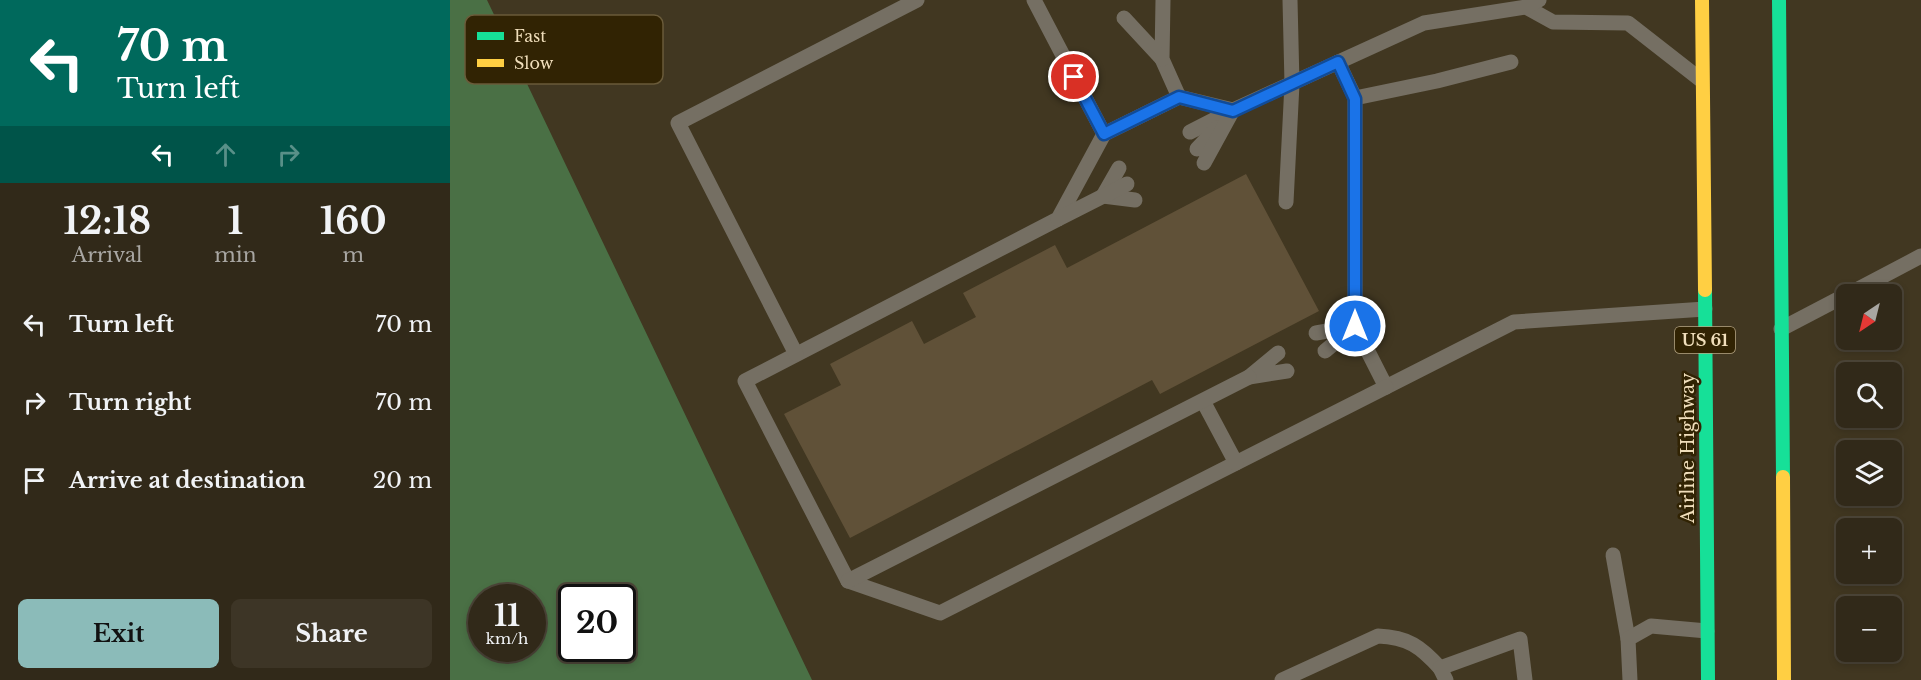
<!DOCTYPE html>
<html lang="en">
<head>
<meta charset="utf-8">
<style>
  :root { --surface:#312919; --page:#3d3526; --text:#f1f3f6; --muted:#a8a6a2; --line:#4c4538; --accent:#8bbbb9 }
  body { margin:0; font-family:"Libre Baskerville",serif; background:var(--page); color:var(--text); height:100vh; display:flex; flex-direction:column; font-size:22px; white-space:nowrap }
  * { box-sizing:border-box; margin:0 }
  p { font-size:20px; color:var(--muted) }
  .icon { flex:none; width:33px; height:33px; fill:none; stroke:currentColor; stroke-width:2; stroke-linecap:round; stroke-linejoin:round }
  .map { position:relative; flex:1; overflow:hidden }
  .drawer { display:flex; flex-direction:column; background:var(--surface); width:450px }
  .drawer>* { flex:none }
  .banner { background:#00695c; color:#fff; overflow:hidden }
  .needle { width:39px; rotate:215deg }
  .tools { position:absolute; left:1386px; top:284px; display:grid; gap:12px }
  .tools a { display:grid; place-items:center; width:66px; height:66px; border-radius:9px; background:var(--surface); box-shadow:0 3px 9px #0003,0 0 0 2px var(--line); font-size:30px }
  .speed { position:absolute; left:18px; top:584px; display:flex; gap:12px; font-size:30px; font-weight:700; text-align:center }
  .speed>* { display:grid; place-content:center; width:78px; height:78px; border-radius:50%; background:var(--surface); box-shadow:0 3px 9px #0003,0 0 0 2px var(--line); line-height:1 }
  .speed small { font-size:15px; font-weight:400 }
  .speed .limit { border:3px solid #111; border-radius:9px; background:#fff; color:#111 }
  .pin { position:absolute; display:grid; place-items:center; width:51px; height:51px; color:#fff; margin:-26px; border:3px solid #fff; border-radius:50%; box-shadow:0 2px 6px #0007 }
  .me { position:absolute; width:66px; margin:-33px; rotate:0deg; stroke-linejoin:round; filter:drop-shadow(0 0 4px #0008) }
  .turn { display:flex; align-items:center; gap:21px; height:126px; padding:0 18px; font-size:27px }
  .turn .icon { width:78px; height:78px; stroke-width:2.5 }
  .turn b { display:block; font-size:42px; line-height:51px }
  .lanes { display:flex; align-items:center; height:57px; padding:0 18px; background:#0003; justify-content:center; gap:30px; direction:ltr }
  .lanes .off { opacity:.35 }
  .eta { display:flex; justify-content:space-evenly; align-items:center; height:102px; text-align:center }
  .eta b { font-size:36px; font-weight:700; line-height:42px }
  .primary-button { display:flex; gap:12px; margin-top:auto; padding:12px 18px }
  .primary-button a { flex:1; height:69px; border-radius:9px; background:var(--accent); color:#111; font-size:24px; font-weight:700; line-height:69px; text-align:center }
  .primary-button a+a { background:var(--page); color:var(--text) }
  ul { padding:0; list-style:none }
  li { display:flex; align-items:center; gap:18px; height:78px; padding:0 18px }
  li div { flex:1 }
  li b { display:block; font-size:22px }
  li em { font-style:normal }
  main { display:flex; flex:1; min-height:0 }
  .map>svg:first-child { display:block }
  .forest { fill:#4a7045; fill-rule:evenodd }
  .building { fill:#605138 }
  .lines { fill:none; stroke-linecap:round; stroke-linejoin:round }
  .lane { stroke:#756f63; stroke-width:15 }
  .fast { stroke:#16e098; stroke-width:14 }
  .slow { stroke:#ffcf43; stroke-width:14 }
  .route-casing { stroke:#114b97; stroke-width:15 }
  .route { stroke:#1a73e8; stroke-width:10 }
  .labels { text-anchor:middle; dominant-baseline:central; stroke-width:5; stroke-linejoin:round; paint-order:stroke }
  .shield { fill:#312303; stroke:#b7a684; stroke-width:1.5 }
  .shield-label { font-size:16px; font-weight:bold; fill:#f0debb }
  .street-label { font-size:18px; fill:#f0debb; stroke:#312303 }
  .key { fill:#312303; stroke:#6a5b3a; stroke-width:1.5 }
  .key-label { font-size:16px; fill:#f0debb }
</style>
</head>
<body>
<main>
<section class="drawer">
<div class="banner">
<div class="turn"><svg class="icon" aria-label="left" viewBox="0 0 24 24"><path d="M17 20v-9H6M10 6l-5 5 5 5"/></svg><div><b>70 m</b>Turn left</div></div>
<div class="lanes"><svg class="icon" aria-label="left" viewBox="0 0 24 24"><path d="M17 20v-9H6M10 6l-5 5 5 5"/></svg><svg class="icon off" aria-label="ahead" viewBox="0 0 24 24"><path d="M12 20V5M6 11l6-6 6 6"/></svg><svg class="icon off" aria-label="right" viewBox="0 0 24 24"><path d="M7 20v-9h11M14 6l5 5-5 5"/></svg></div>
</div>
<div class="eta">
<div><b>12:18</b><p>Arrival</p></div>
<div><b>1</b><p>min</p></div>
<div><b>160</b><p>m</p></div>
</div>
<ul>
<li><svg class="icon" aria-label="left" viewBox="0 0 24 24"><path d="M17 20v-9H6M10 6l-5 5 5 5"/></svg><div><b>Turn left</b></div><em>70 m</em></li>
<li><svg class="icon" aria-label="right" viewBox="0 0 24 24"><path d="M7 20v-9h11M14 6l5 5-5 5"/></svg><div><b>Turn right</b></div><em>70 m</em></li>
<li><svg class="icon" aria-label="arrive" viewBox="0 0 24 24"><path d="M6 21V4h12l-3 4 3 4H6"/></svg><div><b>Arrive at destination</b></div><em>20 m</em></li>
</ul>
<div class="primary-button"><a>Exit</a><a>Share</a></div>
</section>
<div class="map">
<svg width="1471" height="680" viewBox="0 0 1471 680">
  <rect width="100%" height="100%" fill="#413721"/>
  <!-- forest -->
  <path class="forest" d="M0,0H37L362,680H0ZM32,597H82V648H32ZM122,597H172V648H122Z"/>
  <!-- building -->
  <path class="building" d="M796,174L869,311L710,394L702,380L400,538L334,414L391,385L380,364L462,321L474,344L526,317L513,293L605,245L617,268Z"/>
  <g class="lines">
    <!-- lane -->
    <g class="lane">
      <path d="M584,0L654,134"/>
      <path d="M713,0L712,59L729,97"/>
      <path d="M1076,7L1103,22L1178,23L1251,80"/>
      <path d="M674,18L712,59"/>
      <path d="M888,62L905,98V326L936,387L1064,322L1255,309"/>
      <path d="M905,98L987,81L1061,62"/>
      <path d="M783,110L729,97L654,134L608,219L295,381L398,581L490,613L936,387"/>
      <path d="M740,132L783,110L974,23L1076,7L1089,0"/>
      <path d="M747,149L767,128"/>
      <path d="M754,163L783,110"/>
      <path d="M669,168L653,196L685,200"/>
      <path d="M836,202L842,84L840,0"/>
      <path d="M608,219L677,184"/>
      <path d="M1399,294L1471,256"/>
      <path d="M1331,329L1396,295"/>
      <path d="M866,333L905,326L875,351"/>
      <path d="M828,353L799,377L837,371"/>
      <path d="M346,354L228,123L467,0"/>
      <path d="M753,401L786,463"/>
      <path d="M1163,555L1178,639"/>
      <path d="M398,581L799,377"/>
      <path d="M832,680L928,636C958,637 971,647 990,668"/>
      <path d="M996,680L990,668L1070,639L1075,680"/>
      <path d="M1180,680L1178,639L1201,626L1257,631"/>
    </g>
    <!-- fast -->
    <g class="fast">
      <path d="M1329,0L1333,477"/>
      <path d="M1255,290L1258,680"/>
    </g>
    <!-- slow -->
    <g class="slow">
      <path d="M1252,0L1255,290"/>
      <path d="M1333,477L1334,680"/>
    </g>
  </g>
  <g class="lines">
    <defs>
      <path id="route" d="M624,77L654,134L729,97L783,111L888,62L905,99V326"/>
    </defs>
    <!-- route casing -->
    <use href="#route" class="route-casing"/>
    <!-- route -->
    <use href="#route" class="route"/>
  </g>
  <g class="labels">
    <!-- shield labels -->
    <rect class="shield" x="1225" y="327" width="60" height="26" rx="4.5"/>
    <g class="shield-label">
      <text x="1255" y="340">US 61</text>
    </g>
    <!-- street labels -->
    <g class="street-label">
      <text transform="translate(1238 448) rotate(-90)">Airline Highway</text>
    </g>
  </g>
  <!-- legend -->
  <rect x="15" y="15" width="198" height="69" rx="9" class="key"/>
  <rect x="27" y="32" width="27" height="8" fill="#16e098"/>
  <rect x="27" y="59" width="27" height="8" fill="#ffcf43"/>
  <g class="key-label">
    <text x="64" y="42">Fast</text>
    <text x="64" y="69">Slow</text>
  </g>
</svg>
<div class="tools">
<a><svg class="needle" viewBox="-14 -14 28 28"><path d="M0-13l5 13h-10z" fill="#e53935"/><path d="M0 13l5-13h-10z" fill="#a8a6a2"/></svg></a>
<a><svg class="icon" aria-label="search" viewBox="0 0 24 24"><circle cx="10" cy="10" r="6"/><path d="M15 15l6 6"/></svg></a>
<a><svg class="icon" aria-label="layers" viewBox="0 0 24 24"><path d="M12 4l9 5-9 5-9-5zM3 14l9 5 9-5"/></svg></a>
<a>+</a>
<a>−</a>
</div>
<div class="speed"><div>11<small>km/h</small></div><div class="limit">20</div></div>
<div class="pin" style="left:624px;top:77px;background:#d93025"><svg class="icon" aria-label="arrive" viewBox="0 0 24 24"><path d="M6 21V4h12l-3 4 3 4H6"/></svg></div>
<svg class="me" style="left:905px;top:326px" viewBox="-20 -20 40 40"><circle r="17" fill="#1a73e8" stroke="#fff" stroke-width="3"/><path d="M0-11L8 9 0 5-8 9z" fill="#fff"/></svg>
</div>
</main>
</body>
</html>
